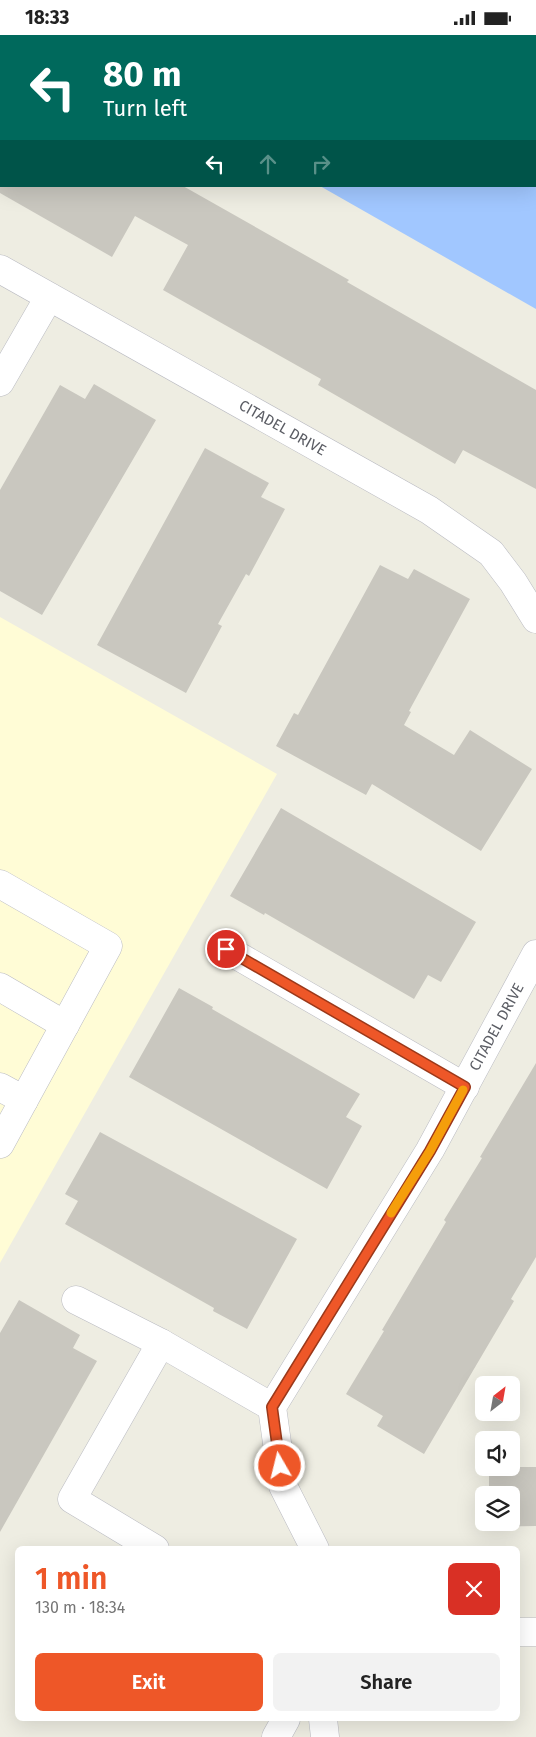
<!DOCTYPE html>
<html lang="en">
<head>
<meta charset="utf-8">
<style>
  :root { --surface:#fff; --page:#f2f2f2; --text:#222; --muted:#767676; --accent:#ee5728 }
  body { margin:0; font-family:"Fira Sans",sans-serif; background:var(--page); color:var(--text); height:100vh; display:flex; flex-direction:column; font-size:19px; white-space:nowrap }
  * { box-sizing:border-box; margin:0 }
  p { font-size:16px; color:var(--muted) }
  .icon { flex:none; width:28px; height:28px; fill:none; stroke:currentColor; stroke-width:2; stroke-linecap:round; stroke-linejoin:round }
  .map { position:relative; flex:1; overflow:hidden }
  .sheet { position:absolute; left:15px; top:1511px; width:505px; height:175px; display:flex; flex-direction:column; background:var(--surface); border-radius:8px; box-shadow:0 5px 20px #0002 }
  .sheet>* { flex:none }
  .top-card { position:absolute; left:0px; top:0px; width:536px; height:152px; box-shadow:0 5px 20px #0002; background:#00695c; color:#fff; overflow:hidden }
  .needle { width:32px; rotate:31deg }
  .buttons { position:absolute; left:475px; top:1341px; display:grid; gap:10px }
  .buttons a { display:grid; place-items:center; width:45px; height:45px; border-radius:8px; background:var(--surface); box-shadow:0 5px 20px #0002; font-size:25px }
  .pin { position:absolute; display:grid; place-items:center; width:42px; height:42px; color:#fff; margin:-21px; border:2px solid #fff; border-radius:50%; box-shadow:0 1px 5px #0007 }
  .me { position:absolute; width:55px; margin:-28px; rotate:352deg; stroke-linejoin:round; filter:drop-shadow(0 0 4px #0008) }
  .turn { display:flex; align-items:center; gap:18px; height:105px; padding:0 20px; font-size:22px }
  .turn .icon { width:65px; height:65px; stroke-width:2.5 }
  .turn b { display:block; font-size:35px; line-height:42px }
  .lanes { display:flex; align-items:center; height:48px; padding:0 20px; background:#0003; justify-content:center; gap:25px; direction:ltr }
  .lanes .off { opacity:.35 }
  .round { display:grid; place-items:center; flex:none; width:52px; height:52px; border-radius:8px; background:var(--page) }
  .overview { display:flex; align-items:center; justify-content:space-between; height:85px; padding:0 20px }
  h1 { font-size:30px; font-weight:600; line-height:38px; color:var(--accent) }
  .cta { display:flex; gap:10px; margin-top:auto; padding:10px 20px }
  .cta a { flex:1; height:58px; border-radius:8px; background:var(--accent); color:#fff; font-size:20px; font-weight:600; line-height:58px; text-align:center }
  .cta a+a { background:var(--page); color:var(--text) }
  .status { display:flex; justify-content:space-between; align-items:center; height:35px; padding:0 25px; background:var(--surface); direction:ltr }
  .status svg { height:14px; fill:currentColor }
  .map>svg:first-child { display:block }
  .commercial { fill:#fffcd6 }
  .water { fill:#a1c7ff }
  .building { fill:#c9c7bf }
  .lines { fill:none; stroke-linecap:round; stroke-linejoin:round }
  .minor-casing { stroke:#babbc2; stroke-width:29 }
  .minor { stroke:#fff; stroke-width:28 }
  .route-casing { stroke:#9b391a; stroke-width:12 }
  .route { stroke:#ee5728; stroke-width:9 }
  .slow { stroke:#f59e0b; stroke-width:9 }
  .labels { text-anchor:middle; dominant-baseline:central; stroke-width:4.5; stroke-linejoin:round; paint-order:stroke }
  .street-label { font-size:15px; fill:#5b5d64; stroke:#fff }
</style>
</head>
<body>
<div class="status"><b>18:33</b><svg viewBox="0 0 49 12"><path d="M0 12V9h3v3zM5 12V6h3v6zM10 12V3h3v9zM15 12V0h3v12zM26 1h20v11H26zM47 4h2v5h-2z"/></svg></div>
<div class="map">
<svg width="536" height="1702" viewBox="0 0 536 1702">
  <rect width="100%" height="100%" fill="#eeede2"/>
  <!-- commercial -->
  <path class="commercial" d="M0,582L277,739L0,1228Z"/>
  <!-- water -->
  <g class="water">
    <path d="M285,0H532L533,1H285Z"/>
    <path d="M535,6L536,8V274L320,151H535Z"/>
  </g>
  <!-- building -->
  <g class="building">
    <path d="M0,151H183L349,245L347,247L536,355V454L463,415L455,429L318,350L321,344L163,255L188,210L135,181L112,222L0,158Z"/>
    <path d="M94,349L156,385L42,580L0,556V455L60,350L85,364Z"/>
    <path d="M205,413L269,448L261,462L285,474L249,541L246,539L218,589L222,591L186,658L97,610Z"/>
    <path d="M380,530L408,544L414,534L470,564L409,676L411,677L404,690L454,720L470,695L532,734L481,816L372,749L366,760L276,711L294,678L298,680Z"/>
    <path d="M281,773L476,887L441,947L428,940L414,964L265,878L264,880L230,861Z"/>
    <path d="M179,953L213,972L212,974L360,1059L346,1082L362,1091L327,1154L129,1042Z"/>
    <path d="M536,1028V1222L511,1264L514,1266L424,1419L377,1391L383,1381L346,1359L384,1296L382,1295L446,1187L444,1185L482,1123L480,1122Z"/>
    <path d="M100,1097L297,1204L247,1294L213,1276L214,1273L65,1189L78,1166L65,1159Z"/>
    <path d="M19,1265L80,1300L73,1313L97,1326L0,1497V1298Z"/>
    <path d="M489,1432H536V1491L489,1492V1488H511V1460H489Z"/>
  </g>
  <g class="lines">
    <defs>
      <g id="minor">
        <path d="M33,1L34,0"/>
        <path d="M0,61L1,58"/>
        <path id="s1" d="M0,234L429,475L491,518L513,547L536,584"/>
        <path d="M0,347L49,262"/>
        <path d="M0,849L108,911L0,1109"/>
        <path d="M226,914L465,1052"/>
        <path d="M0,952L65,990"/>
        <path d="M0,1052L24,1065"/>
        <path d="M76,1265L161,1308L272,1372"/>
        <path d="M155,1514L72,1464L161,1308"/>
        <path id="s2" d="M315,1514L283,1451L272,1372L430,1115L536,919"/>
        <path d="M518,1597H536"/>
        <path d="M323,1684L325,1702"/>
        <path d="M276,1702L286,1684"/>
      </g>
    </defs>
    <!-- minor casing -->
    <use href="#minor" class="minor-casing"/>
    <!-- minor -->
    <use href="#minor" class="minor"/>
  </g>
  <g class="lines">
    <defs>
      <path id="route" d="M226,914L465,1052L430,1116L272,1372L280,1431"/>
    </defs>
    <!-- route casing -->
    <use href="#route" class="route-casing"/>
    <!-- route -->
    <use href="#route" class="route"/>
    <!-- slow -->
    <path class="slow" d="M391,1178L430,1116L463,1055"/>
  </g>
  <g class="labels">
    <!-- street labels -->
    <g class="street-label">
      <text stroke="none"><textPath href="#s1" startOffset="324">CITADEL DRIVE</textPath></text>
      <text stroke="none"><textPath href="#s2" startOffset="592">CITADEL DRIVE</textPath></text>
    </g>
  </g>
</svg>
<div class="buttons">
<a><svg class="needle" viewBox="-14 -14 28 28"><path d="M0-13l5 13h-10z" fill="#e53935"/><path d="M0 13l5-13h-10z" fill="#767676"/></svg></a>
<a><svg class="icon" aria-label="sound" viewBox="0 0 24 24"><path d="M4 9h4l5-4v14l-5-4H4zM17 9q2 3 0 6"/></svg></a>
<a><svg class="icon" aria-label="layers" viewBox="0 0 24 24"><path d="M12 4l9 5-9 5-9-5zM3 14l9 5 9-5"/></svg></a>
</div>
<div class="pin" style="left:226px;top:914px;background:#d93025"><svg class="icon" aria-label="arrive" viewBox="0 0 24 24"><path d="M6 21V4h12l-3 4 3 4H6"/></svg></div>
<svg class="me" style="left:280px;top:1431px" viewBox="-20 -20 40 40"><circle r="17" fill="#ee5728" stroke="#fff" stroke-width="3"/><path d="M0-11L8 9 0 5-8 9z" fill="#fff"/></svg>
<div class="top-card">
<div class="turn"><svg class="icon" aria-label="left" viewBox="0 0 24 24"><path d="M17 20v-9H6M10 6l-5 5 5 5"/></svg><div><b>80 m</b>Turn left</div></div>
<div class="lanes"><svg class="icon" aria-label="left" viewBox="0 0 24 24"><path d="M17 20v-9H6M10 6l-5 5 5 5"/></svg><svg class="icon off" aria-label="ahead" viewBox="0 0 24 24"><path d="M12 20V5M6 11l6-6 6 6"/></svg><svg class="icon off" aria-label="right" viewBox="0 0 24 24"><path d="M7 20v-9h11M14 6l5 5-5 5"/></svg></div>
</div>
<section class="sheet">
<div class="overview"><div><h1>1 min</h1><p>130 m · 18:34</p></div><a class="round" style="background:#d93025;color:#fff"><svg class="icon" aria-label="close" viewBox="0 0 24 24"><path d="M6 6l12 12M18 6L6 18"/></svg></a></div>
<div class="cta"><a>Exit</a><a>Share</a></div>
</section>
</div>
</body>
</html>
